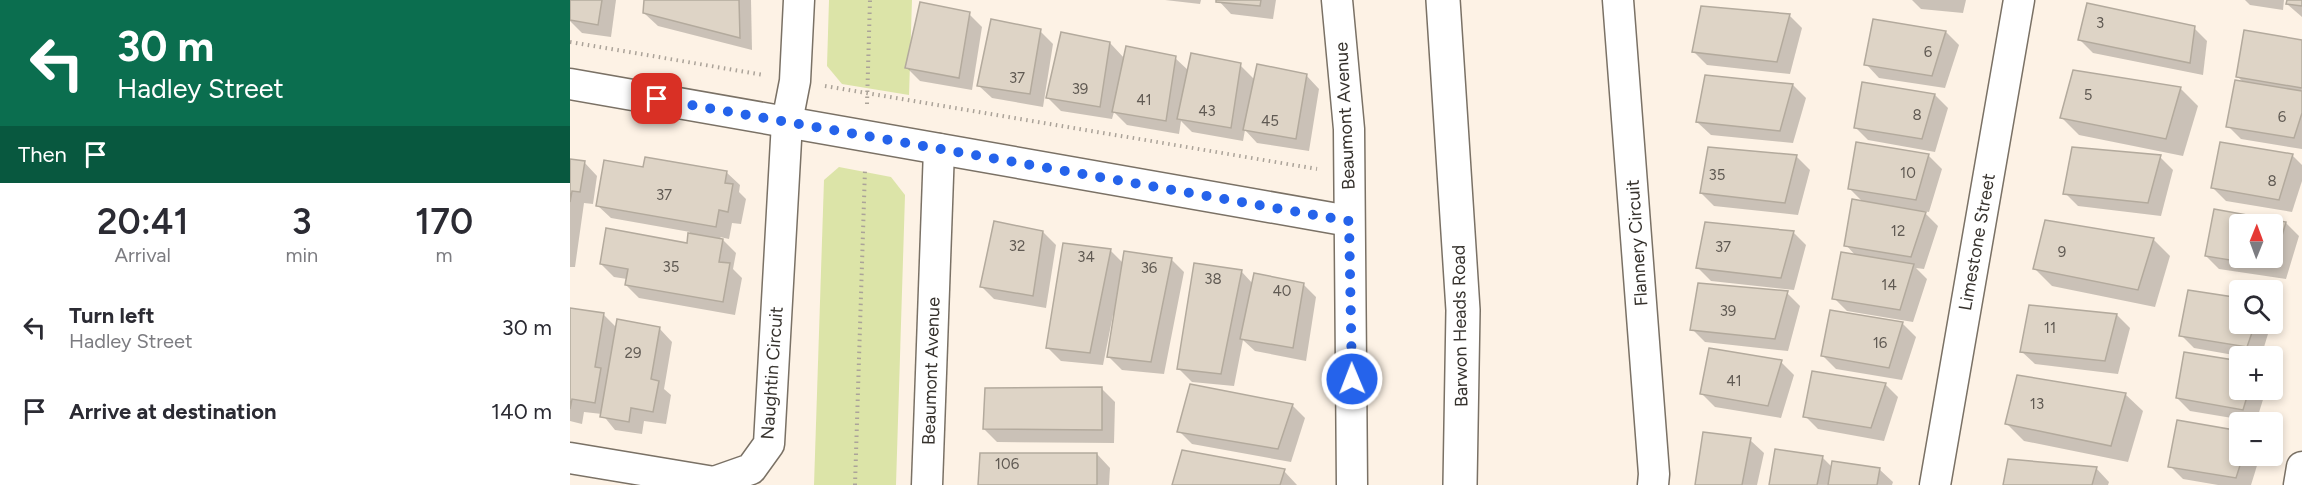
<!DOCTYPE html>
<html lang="en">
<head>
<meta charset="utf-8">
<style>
  :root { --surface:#fff; --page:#f7f7f7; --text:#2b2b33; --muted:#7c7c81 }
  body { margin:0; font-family:Figtree,sans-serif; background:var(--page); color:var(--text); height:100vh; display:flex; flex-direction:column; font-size:22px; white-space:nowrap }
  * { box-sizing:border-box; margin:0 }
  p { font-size:20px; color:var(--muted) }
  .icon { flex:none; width:33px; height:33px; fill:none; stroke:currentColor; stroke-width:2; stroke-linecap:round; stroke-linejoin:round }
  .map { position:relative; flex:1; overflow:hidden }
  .panel { display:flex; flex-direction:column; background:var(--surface); width:570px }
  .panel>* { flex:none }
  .banner { background:#0b6e4f; color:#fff; overflow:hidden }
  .needle { width:39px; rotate:1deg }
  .buttons { position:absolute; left:1659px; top:214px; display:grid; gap:12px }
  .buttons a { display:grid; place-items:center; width:54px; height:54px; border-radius:6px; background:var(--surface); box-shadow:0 3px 9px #0003; font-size:30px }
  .pin { position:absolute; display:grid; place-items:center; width:51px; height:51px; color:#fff; margin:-26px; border-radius:12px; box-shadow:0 3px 9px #0006 }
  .me { position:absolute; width:66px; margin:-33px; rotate:359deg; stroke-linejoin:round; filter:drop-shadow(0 0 4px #0008) }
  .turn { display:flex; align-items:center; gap:21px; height:126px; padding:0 18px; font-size:27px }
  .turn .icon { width:78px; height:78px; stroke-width:2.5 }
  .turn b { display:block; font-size:42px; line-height:51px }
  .then { display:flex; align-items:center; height:57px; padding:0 18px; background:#0003; gap:12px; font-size:22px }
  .eta { display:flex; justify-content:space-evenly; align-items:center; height:102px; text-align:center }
  .eta b { font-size:36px; font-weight:600; line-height:42px }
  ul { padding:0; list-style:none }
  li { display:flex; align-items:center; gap:18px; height:84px; padding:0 18px }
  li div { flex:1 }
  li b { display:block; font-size:22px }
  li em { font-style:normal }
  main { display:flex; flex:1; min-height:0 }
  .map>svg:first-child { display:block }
  .green { fill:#dce4a8 }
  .shadow { fill:#0003; fill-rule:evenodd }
  .building { fill:#ded4c6; stroke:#b3aa9d; stroke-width:1.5; fill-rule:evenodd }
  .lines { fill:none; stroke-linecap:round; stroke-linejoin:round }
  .minor-casing { stroke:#7a7165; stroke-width:33 }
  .secondary-casing { stroke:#7a7165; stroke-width:36 }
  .path { stroke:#aba399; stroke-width:4; stroke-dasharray:1.5 4.5; stroke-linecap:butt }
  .minor { stroke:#fff; stroke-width:30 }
  .secondary { stroke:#fff; stroke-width:33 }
  .route { stroke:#2563eb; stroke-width:10; stroke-dasharray:0 18 }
  .labels { text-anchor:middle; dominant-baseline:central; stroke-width:6; stroke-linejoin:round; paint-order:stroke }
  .number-label { font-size:15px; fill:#605a53 }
  .street-label { font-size:18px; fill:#36322d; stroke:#fff }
</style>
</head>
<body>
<main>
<section class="panel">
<div class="banner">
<div class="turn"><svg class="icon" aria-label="left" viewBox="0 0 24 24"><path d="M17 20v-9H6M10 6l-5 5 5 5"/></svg><div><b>30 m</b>Hadley Street</div></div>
<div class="then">Then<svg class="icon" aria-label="arrive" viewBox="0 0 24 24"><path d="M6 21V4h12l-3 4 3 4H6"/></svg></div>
</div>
<div class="eta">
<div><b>20:41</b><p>Arrival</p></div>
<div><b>3</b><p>min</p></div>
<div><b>170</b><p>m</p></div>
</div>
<ul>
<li><svg class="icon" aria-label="left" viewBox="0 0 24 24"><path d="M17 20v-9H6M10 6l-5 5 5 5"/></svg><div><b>Turn left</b><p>Hadley Street</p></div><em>30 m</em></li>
<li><svg class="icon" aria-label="arrive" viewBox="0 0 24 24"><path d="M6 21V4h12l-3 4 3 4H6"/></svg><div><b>Arrive at destination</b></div><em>140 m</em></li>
</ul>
</section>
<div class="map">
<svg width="1732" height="485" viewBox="0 0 1732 485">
  <rect width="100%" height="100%" fill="#fdf2e5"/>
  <!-- green -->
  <g class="green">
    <path d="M259,0H342L339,95L272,84L257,66Z"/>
    <path d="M269,167L321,177L335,195L326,485H244L254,180Z"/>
  </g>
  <!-- shadow -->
  <g class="shadow">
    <path d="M0,0H46L41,37L12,33L0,21Z"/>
    <path d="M76,0H181L182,50L88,26L74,13Z"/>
    <path d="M595,0H631L630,4Z"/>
    <path d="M648,0H706L703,19L661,14Z"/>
    <path d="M1342,0H1396L1393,13L1351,9Z"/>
    <path d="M1675,0H1714L1713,10L1680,5Z"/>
    <path d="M1718,0H1732V17L1717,4Z"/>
    <path d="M399,14L412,27L402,90L350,81L337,68Z"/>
    <path d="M1219,15L1232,28L1220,74L1137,65L1124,52Z"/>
    <path d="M1304,21L1376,32L1389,45L1375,88L1309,78L1296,64Z"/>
    <path d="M1624,28L1637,41L1633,75L1523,53L1510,40Z"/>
    <path d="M470,31L483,44L473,107L422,98L408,85Z"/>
    <path d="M1732,41V149L1671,139L1658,126L1674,83L1667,76Z"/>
    <path d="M540,43L555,59L605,58L619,71L670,65L685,80L736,75L749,89L739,151L687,143L675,130L673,141L622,132L611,121L609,134L557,125L544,112L542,119L491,111L478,98Z"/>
    <path d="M1136,77L1223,85L1236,98L1223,143L1141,135L1127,122Z"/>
    <path d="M1610,88L1628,106L1613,156L1509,135L1492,118Z"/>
    <path d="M1365,95L1378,108L1365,152L1298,140L1285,127Z"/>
    <path d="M1651,143L1723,156L1732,165V181L1722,212L1656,201L1643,188Z"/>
    <path d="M1287,144L1359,156L1372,169L1359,212L1353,211L1368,226L1354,269L1346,268L1357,279L1343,322L1277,311L1264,298L1286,256L1276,245L1294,203L1279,188Z"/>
    <path d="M1227,157L1240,170L1228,215L1144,206L1131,193Z"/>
    <path d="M1590,157L1603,170L1591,216L1508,206L1495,193Z"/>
    <path d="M0,159L14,162L27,176L23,204L14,203L5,267H0Z"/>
    <path d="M75,169L156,172L170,185L169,192L176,199L171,224L162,223L159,239L150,237L166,253L163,269L172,278L165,315L69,298L56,285L57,279L44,277L31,264L118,245L120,232L41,218L27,205Z"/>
    <path d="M1645,211L1716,223L1729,236L1716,279L1649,269L1636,256ZM1670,225H1702V258H1670Z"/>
    <path d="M473,232L486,245L476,308L424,299L411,286Z"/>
    <path d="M1223,232L1236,245L1224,290L1141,281L1128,268Z"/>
    <path d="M1583,239L1600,256L1585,307L1482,286L1464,268Z"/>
    <path d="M540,250L553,263L601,259L614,272L594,374L552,370L539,357L545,316L543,315L533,365L491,361L478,348Z"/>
    <path d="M671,271L683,284H733L746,297L736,361L685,351L673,340L664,386L622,382L609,369Z"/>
    <path d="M1217,293L1230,306L1218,351L1135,342L1122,329Z"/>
    <path d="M1460,307L1547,315L1560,328L1548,374L1465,364L1451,351Z"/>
    <path d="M0,309L34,315L47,328H89L102,342L94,389L101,395L96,424L74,421L72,434L45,430L32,414L14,412L12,424L0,421Z"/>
    <path d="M1261,312L1333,324L1346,337L1332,380L1266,369L1253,356Z"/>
    <path d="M1670,324H1701L1691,357H1675L1624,348L1611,335Z"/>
    <path d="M1211,362L1224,375L1211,418L1145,407L1132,394Z"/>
    <path d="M1315,384L1328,397L1314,441L1248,429L1235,416Z"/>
    <path d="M532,389L545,402L544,443L427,442L414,429Z"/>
    <path d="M1670,390H1696L1686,422L1620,411L1607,398Z"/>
    <path d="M1555,394L1573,411L1558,462L1454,441L1437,424Z"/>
    <path d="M722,405L735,418L721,462L622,444L609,431Z"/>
    <path d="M1180,440L1194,453L1187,485H1127Z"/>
    <path d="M527,454L540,468L539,485H409Z"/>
    <path d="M1670,456H1690L1681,485H1648L1613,479L1600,466Z"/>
    <path d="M1252,457L1263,468L1309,469L1323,482L1322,485H1201Z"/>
    <path d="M1526,468L1539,482L1538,485H1434Z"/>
    <path d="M714,471L727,485H604Z"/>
  </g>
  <!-- building -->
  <g class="building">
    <path d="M0,0H32L28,25L0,20Z"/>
    <path d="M74,0H169L170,38L73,13Z"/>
    <path d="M646,0H691L690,6L646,2Z"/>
    <path d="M1717,0H1732V6L1716,4Z"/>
    <path d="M350,2L400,12L389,78L335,68Z"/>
    <path d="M1517,3L1625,26L1620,63L1508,40Z"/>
    <path d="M1131,6L1220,14L1207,62L1122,52Z"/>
    <path d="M421,19L471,29L460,94L407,86Z"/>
    <path d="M1303,19L1376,31L1362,76L1294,65Z"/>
    <path d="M1674,30L1732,40V88L1666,77Z"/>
    <path d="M491,32L540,42L530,107L476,98Z"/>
    <path d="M556,46L606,56L596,121L542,112Z"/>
    <path d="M621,53L671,63L661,128L607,119Z"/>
    <path d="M687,64L737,74L726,139L673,130Z"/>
    <path d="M1503,70L1611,87L1596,139L1490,118Z"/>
    <path d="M1135,75L1223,84L1210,131L1126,122Z"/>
    <path d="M1665,80L1732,91V113L1724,138L1656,127Z"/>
    <path d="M1292,82L1365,94L1352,139L1284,128Z"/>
    <path d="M1286,142L1359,154L1346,200L1278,189Z"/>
    <path d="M1650,142L1723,154L1709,200L1641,188Z"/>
    <path d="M1138,147L1227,155L1215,203L1130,193Z"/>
    <path d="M1502,147L1591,155L1578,203L1493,194Z"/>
    <path d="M75,157L157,171L155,183L163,184L158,212L149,210L146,227L26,206L34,160L73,167Z"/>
    <path d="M0,159L15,161L10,192L2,191L0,202Z"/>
    <path d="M1282,199L1356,212L1341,257L1274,246Z"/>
    <path d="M1644,209L1716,222L1703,267L1635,256ZM1670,225H1702V258H1670Z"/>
    <path d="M1475,220L1584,238L1568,290L1463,269Z"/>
    <path d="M424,221L473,231L463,296L410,287Z"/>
    <path d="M1135,222L1224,231L1211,278L1126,268Z"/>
    <path d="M36,228L117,243L118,233L153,239L149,262L160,263L153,302L55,285L58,269L30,264Z"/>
    <path d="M493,243L541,249L520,353L476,348Z"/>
    <path d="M554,251L602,258L581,362L537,357Z"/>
    <path d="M1271,252L1344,264L1330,310L1262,299Z"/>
    <path d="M624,263L672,270L651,374L607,369Z"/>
    <path d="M684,273L734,283L723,348L670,339Z"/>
    <path d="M1128,283L1218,291L1205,339L1120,330Z"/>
    <path d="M1618,290L1670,298V324H1685L1677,347L1609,336Z"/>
    <path d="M1459,305L1547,314L1535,361L1450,352Z"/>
    <path d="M0,308L34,313L25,367L31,368L25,403L2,399L0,409Z"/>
    <path d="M1260,310L1333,322L1319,368L1251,356Z"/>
    <path d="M47,319L90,327L81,379L89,381L83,412L61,408L59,422L30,417Z"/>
    <path d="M1139,348L1212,360L1198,406L1130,394Z"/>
    <path d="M1614,352L1670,361V390H1679L1673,410L1606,398Z"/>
    <path d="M1242,371L1316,383L1301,428L1233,417Z"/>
    <path d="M1447,375L1556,393L1541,446L1435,424Z"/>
    <path d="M620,384L723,404L708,449L607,432Z"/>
    <path d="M532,387V430L413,429L415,388Z"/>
    <path d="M1607,420L1670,431V456H1673L1666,478L1598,467Z"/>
    <path d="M1133,432L1181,438L1172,485H1125Z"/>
    <path d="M1205,449L1253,456L1247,485H1199Z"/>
    <path d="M612,450L715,469L710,485H602Z"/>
    <path d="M410,453H527V485H408Z"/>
    <path d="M1438,459L1527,467L1522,485H1433Z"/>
    <path d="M1262,461L1310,468L1307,485H1258Z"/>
  </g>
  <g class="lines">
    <defs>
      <g id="minor">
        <path d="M767,0L779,129L782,485"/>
        <path d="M1048,0L1084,474L1083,485"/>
        <path d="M0,84L779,221"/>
        <path d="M0,458L144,482L181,469L199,444L217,122L225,81L229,0"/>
        <path d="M357,485L369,149"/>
        <path d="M1365,485L1449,0"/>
        <path d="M1729,485L1732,467"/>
      </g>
      <path id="secondary" d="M873,0L893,310L890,485"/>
    </defs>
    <!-- minor casing -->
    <use href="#minor" class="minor-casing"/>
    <!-- secondary casing -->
    <use href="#secondary" class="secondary-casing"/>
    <!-- path -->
    <g class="path">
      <path d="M0,42L194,75"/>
      <path d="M255,86L747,169"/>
      <path d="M297,104L300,0"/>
      <path d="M285,485L295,169"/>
    </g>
    <!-- minor -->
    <use href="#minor" class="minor"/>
    <!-- secondary -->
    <use href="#secondary" class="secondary"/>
  </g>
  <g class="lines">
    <!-- route -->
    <path class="route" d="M87,99L779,221L782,379"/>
  </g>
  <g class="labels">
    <!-- number labels -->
    <g class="number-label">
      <text x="1530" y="23">3</text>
      <text x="1358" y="52">6</text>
      <text x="447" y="78">37</text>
      <text x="510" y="89">39</text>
      <text x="1518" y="95">5</text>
      <text x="574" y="100">41</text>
      <text x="637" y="111">43</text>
      <text x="1347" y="115">8</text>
      <text x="1712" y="117">6</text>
      <text x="700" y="121">45</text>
      <text x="1338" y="173">10</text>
      <text x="1147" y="175">35</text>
      <text x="1702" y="181">8</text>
      <text x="94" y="195">37</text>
      <text x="1328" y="231">12</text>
      <text x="447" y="246">32</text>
      <text x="1153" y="247">37</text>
      <text x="1492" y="252">9</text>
      <text x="516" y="257">34</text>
      <text x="101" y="267">35</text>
      <text x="579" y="268">36</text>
      <text x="643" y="279">38</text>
      <text x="1319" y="285">14</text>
      <text x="712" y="291">40</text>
      <text x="1158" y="311">39</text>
      <text x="1480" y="328">11</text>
      <text x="1310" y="343">16</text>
      <text x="63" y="353">29</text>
      <text x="1164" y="381">41</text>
      <text x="1467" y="404">13</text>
      <text x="437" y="464">106</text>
    </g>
    <!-- street labels -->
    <g class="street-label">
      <text transform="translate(775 116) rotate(-93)">Beaumont Avenue</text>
      <text transform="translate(1407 242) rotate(-80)">Limestone Street</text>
      <text transform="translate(1067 243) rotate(-94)">Flannery Circuit</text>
      <text transform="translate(890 326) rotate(-91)">Barwon Heads Road</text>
      <text transform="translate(361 371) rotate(-88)">Beaumont Avenue</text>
      <text transform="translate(202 373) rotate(-86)">Naughtin Circuit</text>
    </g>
  </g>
</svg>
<div class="buttons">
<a><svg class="needle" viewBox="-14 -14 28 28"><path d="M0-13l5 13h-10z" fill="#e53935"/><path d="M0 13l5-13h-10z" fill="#7c7c81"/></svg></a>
<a><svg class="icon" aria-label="search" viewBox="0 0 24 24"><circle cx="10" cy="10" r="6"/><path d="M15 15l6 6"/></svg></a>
<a>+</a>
<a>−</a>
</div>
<div class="pin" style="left:87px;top:99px;background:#d93025"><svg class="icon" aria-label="arrive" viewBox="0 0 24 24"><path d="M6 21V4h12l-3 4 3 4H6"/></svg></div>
<svg class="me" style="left:782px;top:379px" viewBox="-20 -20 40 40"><circle r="17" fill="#2563eb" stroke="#fff" stroke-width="3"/><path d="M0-11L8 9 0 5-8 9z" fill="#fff"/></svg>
</div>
</main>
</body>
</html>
